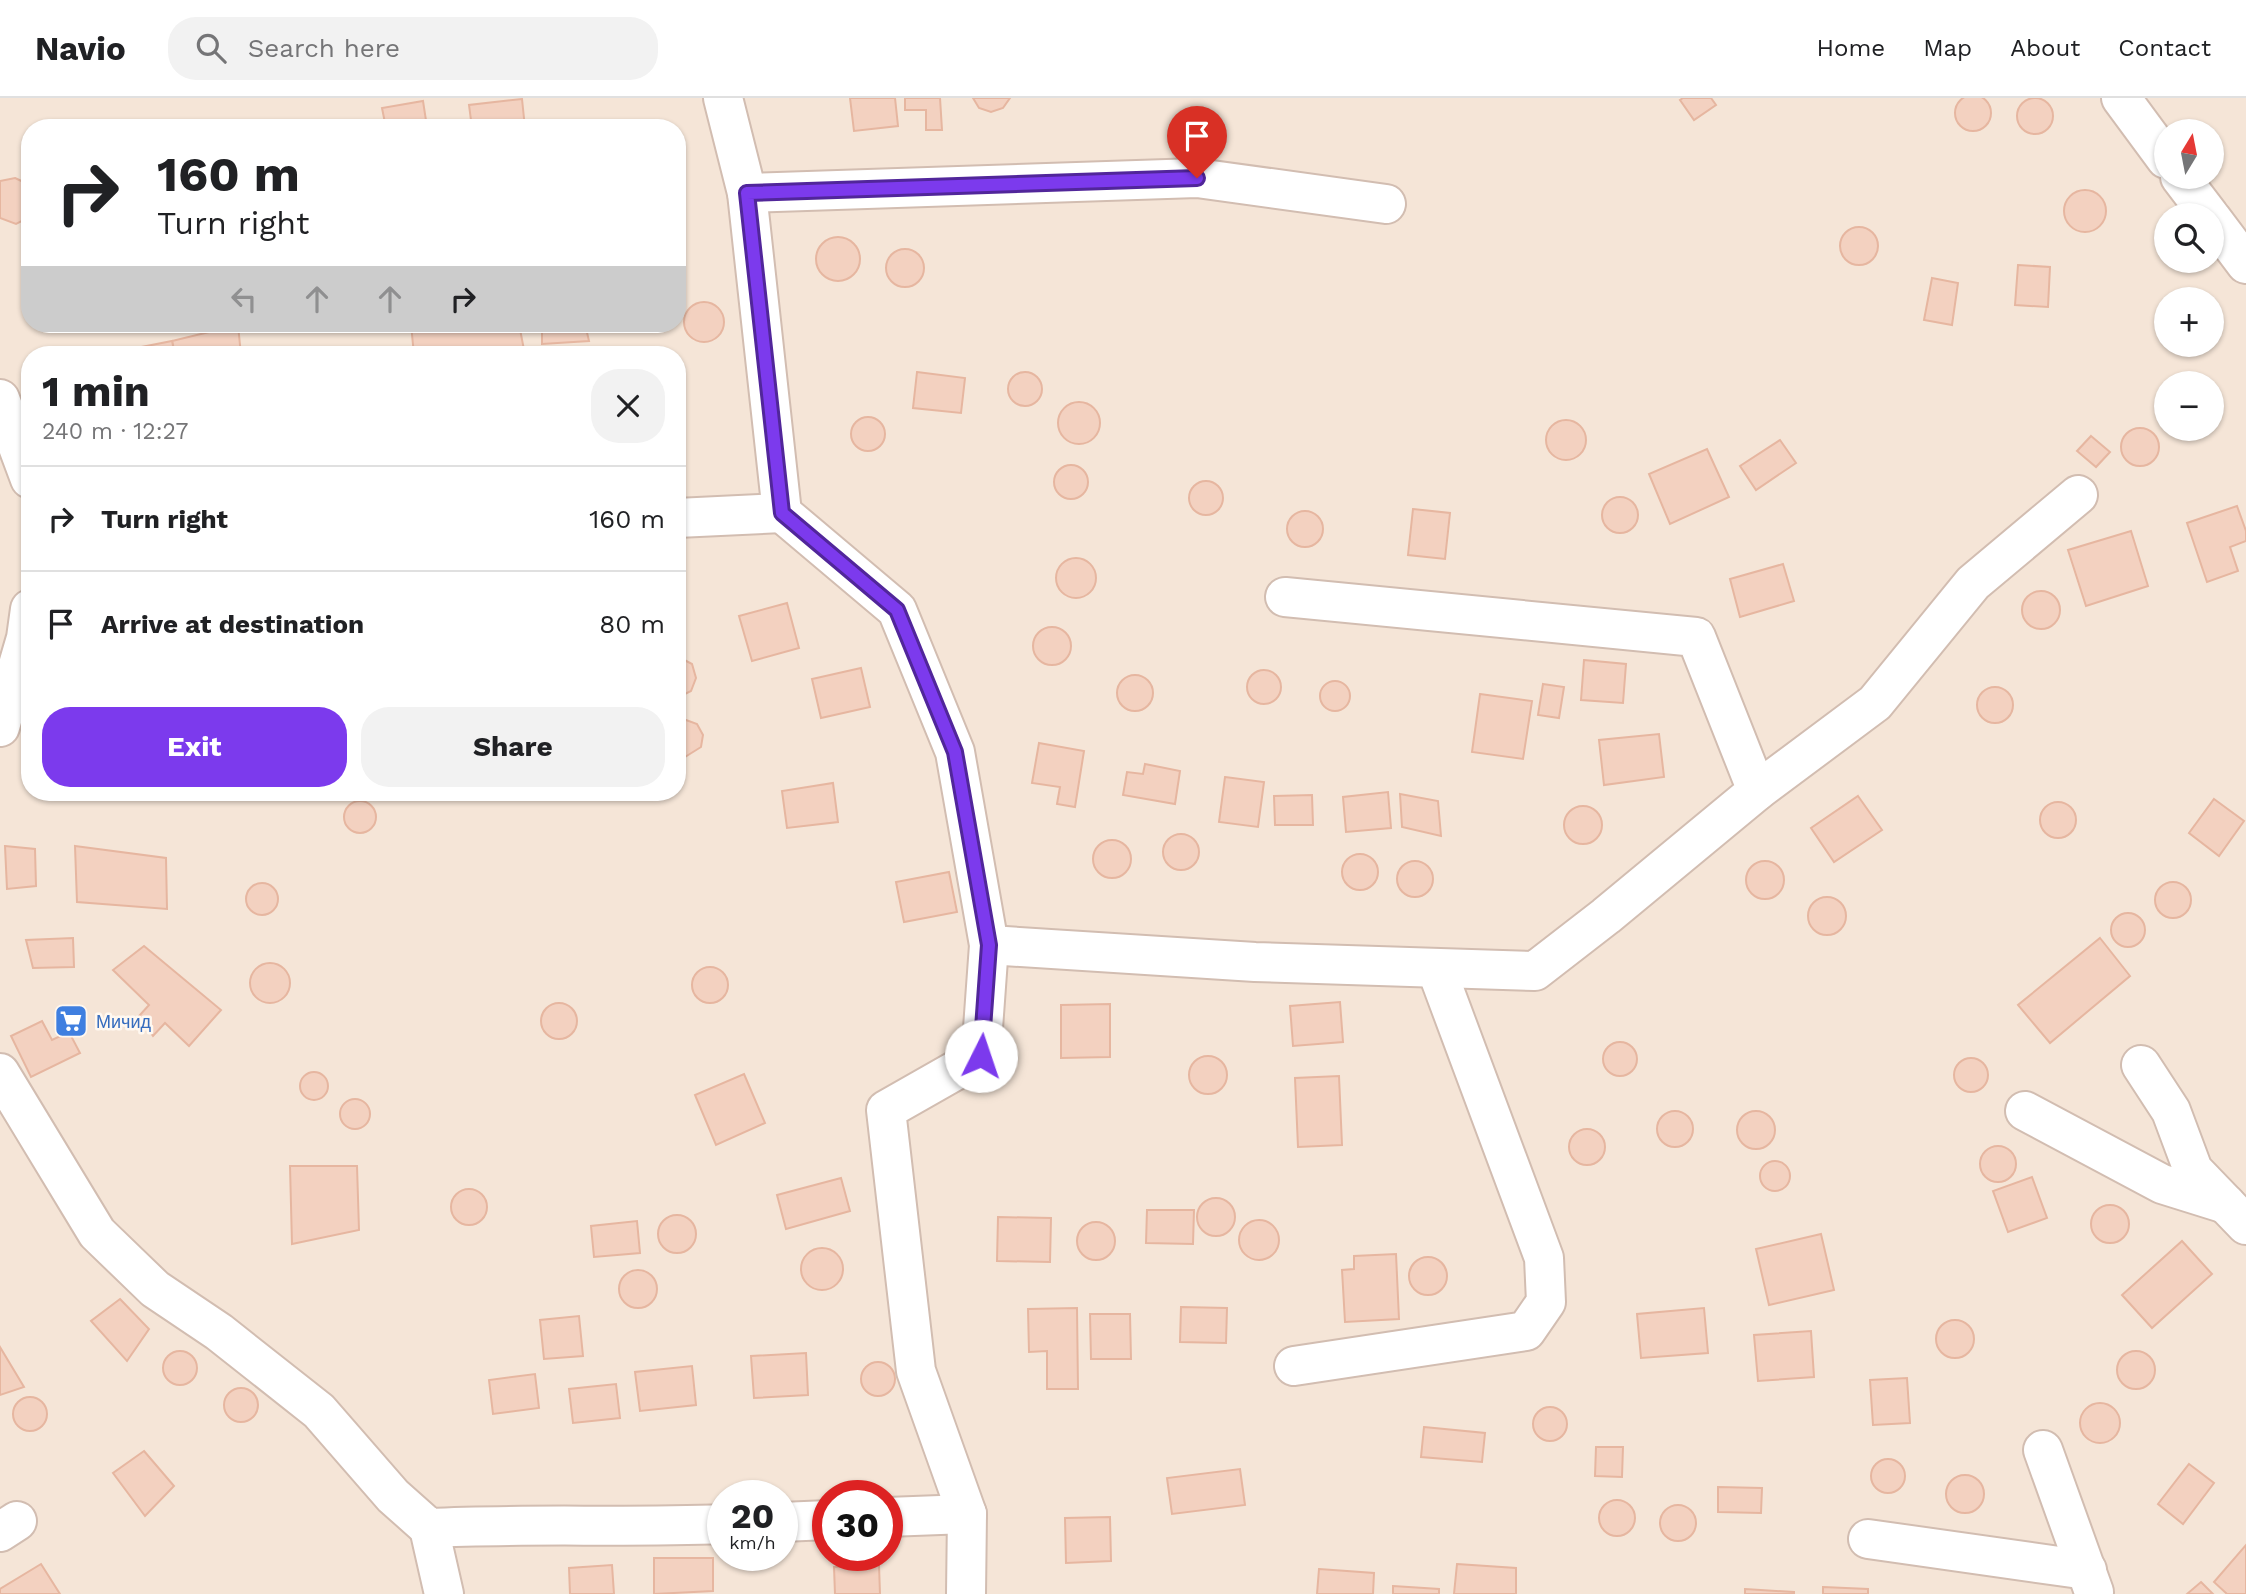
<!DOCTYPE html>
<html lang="en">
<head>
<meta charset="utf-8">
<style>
  :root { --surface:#fff; --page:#f2f2f2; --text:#202124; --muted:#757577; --line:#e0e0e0; --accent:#7c3aed }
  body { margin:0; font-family:"Work Sans",sans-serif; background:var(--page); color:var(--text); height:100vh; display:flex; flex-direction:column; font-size:26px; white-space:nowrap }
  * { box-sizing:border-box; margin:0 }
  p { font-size:23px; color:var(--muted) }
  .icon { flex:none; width:38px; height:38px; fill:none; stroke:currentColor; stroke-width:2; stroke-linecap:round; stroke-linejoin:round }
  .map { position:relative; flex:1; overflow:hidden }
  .side { position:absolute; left:21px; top:248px; width:665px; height:455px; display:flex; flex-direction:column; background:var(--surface); border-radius:28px; box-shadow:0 2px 5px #0004 }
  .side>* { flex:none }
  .guide { position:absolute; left:21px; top:21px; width:665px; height:214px; border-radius:28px; box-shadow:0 2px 5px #0004; background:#fff; color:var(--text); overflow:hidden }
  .needle { width:46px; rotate:10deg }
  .fabs { position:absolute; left:2154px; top:21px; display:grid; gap:14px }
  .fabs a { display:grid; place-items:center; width:70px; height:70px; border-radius:50%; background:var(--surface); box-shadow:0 2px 5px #0004; font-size:35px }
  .speed { position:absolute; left:707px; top:1382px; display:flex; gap:14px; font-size:35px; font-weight:700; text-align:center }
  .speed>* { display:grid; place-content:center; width:91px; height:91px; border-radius:50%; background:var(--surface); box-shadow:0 2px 5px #0004; line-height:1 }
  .speed small { font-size:18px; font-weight:400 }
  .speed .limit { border:10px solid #d22; background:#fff; color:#111 }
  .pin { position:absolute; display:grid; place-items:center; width:60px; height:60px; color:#fff; margin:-72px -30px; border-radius:50% 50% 50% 0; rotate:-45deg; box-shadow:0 0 7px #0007 }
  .pin .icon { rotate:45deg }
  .me { position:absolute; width:77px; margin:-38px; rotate:4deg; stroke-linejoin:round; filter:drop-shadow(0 0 5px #0008) }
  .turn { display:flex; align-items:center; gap:24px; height:147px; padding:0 21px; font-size:32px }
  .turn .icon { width:91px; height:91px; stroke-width:2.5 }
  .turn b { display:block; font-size:49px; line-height:60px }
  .lanes { display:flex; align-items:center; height:66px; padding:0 21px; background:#0003; justify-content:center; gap:35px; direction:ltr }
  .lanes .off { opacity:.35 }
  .round { display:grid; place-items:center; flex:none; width:74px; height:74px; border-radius:28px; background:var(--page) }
  .headline { display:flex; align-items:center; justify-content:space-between; height:119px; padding:0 21px }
  h1 { font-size:42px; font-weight:700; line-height:52px }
  .action { display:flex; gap:14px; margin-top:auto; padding:14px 21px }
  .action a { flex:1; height:80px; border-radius:28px; background:var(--accent); color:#fff; font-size:28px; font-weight:700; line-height:80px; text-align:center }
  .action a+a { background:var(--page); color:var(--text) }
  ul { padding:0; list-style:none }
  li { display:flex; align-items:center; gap:21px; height:105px; padding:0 21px; border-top:2px solid var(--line) }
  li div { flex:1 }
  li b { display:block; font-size:26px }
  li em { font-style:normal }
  header { display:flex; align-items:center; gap:42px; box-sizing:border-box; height:98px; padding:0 35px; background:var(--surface); border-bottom:2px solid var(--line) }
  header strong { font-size:33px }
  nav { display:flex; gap:38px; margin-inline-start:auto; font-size:24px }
  .search { width:490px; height:63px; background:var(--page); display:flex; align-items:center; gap:18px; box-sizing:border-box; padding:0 24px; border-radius:28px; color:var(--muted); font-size:26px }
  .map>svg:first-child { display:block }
  .residential { fill:#f5e5d7; fill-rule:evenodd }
  .building { fill:#f3d1c0; stroke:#e6b6a0; stroke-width:2 }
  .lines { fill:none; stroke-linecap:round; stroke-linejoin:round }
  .street-casing { stroke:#d2bdb1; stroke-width:42 }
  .street { stroke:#fff; stroke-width:38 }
  .route-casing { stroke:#51269a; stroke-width:18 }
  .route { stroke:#7c3aed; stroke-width:12 }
  .labels { text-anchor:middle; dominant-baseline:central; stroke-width:5; stroke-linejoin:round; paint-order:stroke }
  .shop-label { font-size:18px; fill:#366cbe; stroke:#fff8f0; text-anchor:start }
</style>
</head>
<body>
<header>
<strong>Navio</strong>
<div class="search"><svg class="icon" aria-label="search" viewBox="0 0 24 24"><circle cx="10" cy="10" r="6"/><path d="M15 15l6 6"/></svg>Search here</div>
<nav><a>Home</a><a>Map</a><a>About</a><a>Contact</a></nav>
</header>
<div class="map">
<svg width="2246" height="1496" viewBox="0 0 2246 1496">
  <rect width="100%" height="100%" fill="#fdf4e9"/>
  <!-- residential -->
  <path class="residential" d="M0,0H2246V1496H0ZM30,30H677V226H30ZM2166,33H2212V79H2166ZM2166,117H2212V163H2166ZM2166,201H2212V247H2166ZM30,257H677V695H30ZM2166,285H2212V331H2166ZM723,1398H782V1458H723ZM828,1398H887V1458H828Z"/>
  <!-- building -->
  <g class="building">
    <circle cx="1973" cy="15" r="18"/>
    <circle cx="2035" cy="18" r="18"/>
    <path d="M850,0H895L898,28L854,33Z"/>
    <path d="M905,0H940L942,32H926V12H905Z"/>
    <path d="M973,0H1010L1003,10L991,14L979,10Z"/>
    <path d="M1683,0H1711L1716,7L1694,22L1680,2Z"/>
    <path d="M522,1L525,30H472L469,7Z"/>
    <path d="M423,3L427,29L386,30L382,10Z"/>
    <path d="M15,80L30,87V119L16,126L0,120V83Z"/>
    <circle cx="2085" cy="113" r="21"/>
    <circle cx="1859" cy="148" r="19"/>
    <circle cx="838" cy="161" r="22"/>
    <circle cx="905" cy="170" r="19"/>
    <path d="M2018,167L2050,169L2048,209L2015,207Z"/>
    <path d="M1932,180L1958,185L1952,227L1924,222Z"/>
    <circle cx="704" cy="224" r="20"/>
    <path d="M411,226H519L525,257H414Z"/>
    <path d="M542,226H585L589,243L542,246Z"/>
    <path d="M238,227L241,257H175L172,243Z"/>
    <path d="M172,243L175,257H128L126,252Z"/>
    <path d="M917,274L965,280L961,315L913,310Z"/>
    <circle cx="1025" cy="291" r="17"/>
    <circle cx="1079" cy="325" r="21"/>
    <circle cx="868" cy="336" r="17"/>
    <circle cx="1566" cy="342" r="20"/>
    <circle cx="2140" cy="349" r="19"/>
    <path d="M2091,338L2110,354L2096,369L2077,353Z"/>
    <path d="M1780,342L1796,365L1756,392L1740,368Z"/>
    <path d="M1707,351L1729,399L1670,426L1649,376Z"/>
    <circle cx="1071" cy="384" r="17"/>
    <circle cx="1206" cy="400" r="17"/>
    <circle cx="1620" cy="417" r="18"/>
    <path d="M2237,408L2246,433V443L2230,449L2238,473L2207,484L2187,425Z"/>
    <path d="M1413,411L1450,415L1445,461L1408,457Z"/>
    <circle cx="1305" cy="431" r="18"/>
    <path d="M2131,433L2148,488L2086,508L2068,452Z"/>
    <circle cx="1076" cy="480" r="20"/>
    <path d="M1783,466L1794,503L1740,519L1730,481Z"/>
    <circle cx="2041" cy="512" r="19"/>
    <path d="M787,505L799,550L752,563L739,518Z"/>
    <circle cx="1052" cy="548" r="19"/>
    <path d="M677,558L692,566L696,580L691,593L679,599Z"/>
    <path d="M1584,562L1626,566L1623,605L1581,602Z"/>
    <path d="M861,570L870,609L821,620L812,581Z"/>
    <circle cx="1264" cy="589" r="17"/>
    <circle cx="1135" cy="595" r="18"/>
    <circle cx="1335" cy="598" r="15"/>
    <path d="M1543,586L1564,589L1559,620L1538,617Z"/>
    <circle cx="1995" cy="607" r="18"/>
    <path d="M1480,596L1532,603L1523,661L1472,654Z"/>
    <path d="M686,622L697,626L703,637L701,649L685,659L677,657V623Z"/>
    <path d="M1659,636L1664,679L1604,687L1599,642Z"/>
    <path d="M1039,645L1084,653L1075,709L1057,706L1060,689L1032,685Z"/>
    <path d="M1145,666L1180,673L1175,706L1123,697L1127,674L1143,676Z"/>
    <path d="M1225,679L1264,684L1258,729L1219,724Z"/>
    <path d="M833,685L838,724L787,730L782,693Z"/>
    <path d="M1388,694L1391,730L1346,734L1343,699Z"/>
    <path d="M1400,696L1438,703L1441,738L1402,729Z"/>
    <path d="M1312,697L1313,727H1275L1274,698Z"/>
    <path d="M1858,698L1882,732L1834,764L1811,730Z"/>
    <path d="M2214,701L2244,723L2219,758L2189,735Z"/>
    <circle cx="360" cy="719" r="16"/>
    <circle cx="2058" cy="722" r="18"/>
    <circle cx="1583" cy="727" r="19"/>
    <circle cx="1181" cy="754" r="18"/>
    <circle cx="1112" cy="761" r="19"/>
    <path d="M5,748L35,751L36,788L7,791Z"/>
    <path d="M75,748L166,760L167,811L77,804Z"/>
    <circle cx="1360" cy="774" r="18"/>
    <circle cx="1415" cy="781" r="18"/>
    <circle cx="1765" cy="782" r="19"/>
    <path d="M949,774L957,814L904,824L896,784Z"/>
    <circle cx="2173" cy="802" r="18"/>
    <circle cx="262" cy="801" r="16"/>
    <circle cx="1827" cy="818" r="19"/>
    <circle cx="2128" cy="832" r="17"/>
    <path d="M73,840L74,869L33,870L26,842Z"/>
    <path d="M2100,840L2130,878L2050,945L2018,907Z"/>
    <path d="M144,848L221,912L189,948L165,925L153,938L139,918L149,907L113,872Z"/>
    <circle cx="270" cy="885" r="20"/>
    <circle cx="710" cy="887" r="18"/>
    <path d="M1340,904L1343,944L1293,948L1290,908Z"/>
    <circle cx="559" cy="923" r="18"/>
    <path d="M1110,906V959L1061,960V907Z"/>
    <path d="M42,923L52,942L69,934L80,955L31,979L11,938Z"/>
    <circle cx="1620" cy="961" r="17"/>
    <circle cx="1208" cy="977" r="19"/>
    <circle cx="1971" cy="977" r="17"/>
    <circle cx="314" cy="988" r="14"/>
    <path d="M744,976L765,1025L716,1047L695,997Z"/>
    <path d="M1339,978L1342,1047L1298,1049L1295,980Z"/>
    <circle cx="355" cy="1016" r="15"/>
    <circle cx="1675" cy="1031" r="18"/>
    <circle cx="1756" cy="1032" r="19"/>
    <circle cx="1587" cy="1049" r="18"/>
    <circle cx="1998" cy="1066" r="18"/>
    <circle cx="1775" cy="1078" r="15"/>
    <path d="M290,1068H357L359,1132L292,1146Z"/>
    <path d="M2032,1079L2047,1120L2008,1134L1993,1093Z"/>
    <path d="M841,1080L850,1113L786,1131L777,1097Z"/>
    <circle cx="469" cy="1109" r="18"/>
    <circle cx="1216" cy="1119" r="19"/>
    <circle cx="2110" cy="1126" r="19"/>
    <path d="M1147,1112H1194L1193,1146L1146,1145Z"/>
    <circle cx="677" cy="1136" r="19"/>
    <path d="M998,1119L1051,1120L1050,1164L997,1163Z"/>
    <circle cx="1259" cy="1142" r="20"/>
    <path d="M637,1123L640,1155L594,1159L591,1128Z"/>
    <circle cx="1096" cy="1143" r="19"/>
    <path d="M1821,1136L1834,1192L1769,1207L1756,1151Z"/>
    <path d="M2182,1143L2212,1176L2152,1230L2122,1197Z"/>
    <circle cx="822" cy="1171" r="21"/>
    <path d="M1396,1156L1399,1221L1345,1224L1342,1172L1354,1171V1158Z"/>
    <circle cx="1428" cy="1178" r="19"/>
    <circle cx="638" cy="1191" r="19"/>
    <path d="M120,1201L149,1231L127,1263L91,1223Z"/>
    <path d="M1181,1209L1227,1210L1226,1245L1180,1244Z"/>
    <path d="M1077,1210L1078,1291H1047V1253L1029,1254L1028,1211Z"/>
    <path d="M1704,1210L1708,1255L1641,1260L1637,1216Z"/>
    <path d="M1090,1216H1130L1131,1261H1091Z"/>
    <path d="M579,1218L583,1258L544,1261L540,1222Z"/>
    <circle cx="1955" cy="1241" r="19"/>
    <path d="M1811,1233L1814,1279L1758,1283L1754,1237Z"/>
    <path d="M0,1249L24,1289L0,1297Z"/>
    <circle cx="2136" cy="1272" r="19"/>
    <circle cx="180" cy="1270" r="17"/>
    <path d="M806,1255L808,1297L754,1300L751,1258Z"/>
    <circle cx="878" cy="1281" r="17"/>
    <path d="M692,1268L696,1307L640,1313L635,1274Z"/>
    <path d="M535,1276L539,1310L493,1316L489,1282Z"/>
    <path d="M1907,1280L1910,1325L1873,1327L1870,1282Z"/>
    <path d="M616,1286L620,1320L573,1325L569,1291Z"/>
    <circle cx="241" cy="1307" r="17"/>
    <circle cx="30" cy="1316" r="17"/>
    <circle cx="2100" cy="1325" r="20"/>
    <circle cx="1550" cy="1326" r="17"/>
    <path d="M1424,1329L1485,1335L1482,1364L1421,1359Z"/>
    <path d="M1596,1349H1623L1622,1379L1595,1378Z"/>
    <path d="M144,1353L174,1388L145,1418L113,1375Z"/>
    <circle cx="1888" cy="1378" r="17"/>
    <path d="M2189,1366L2214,1385L2183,1426L2158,1406Z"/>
    <path d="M1240,1371L1245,1407L1172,1416L1167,1380Z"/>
    <circle cx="1965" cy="1396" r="19"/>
    <path d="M1718,1389L1762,1390L1761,1415L1718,1414Z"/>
    <circle cx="1617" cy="1420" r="18"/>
    <circle cx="1678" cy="1425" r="18"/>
    <path d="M1110,1419L1111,1463L1066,1465L1065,1420Z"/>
    <path d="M2246,1447V1496H2227L2214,1484Z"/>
    <path d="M654,1460H713V1493L654,1496Z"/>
    <path d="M41,1466L60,1496H0V1491Z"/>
    <path d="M1457,1466L1516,1470V1496H1454Z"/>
    <path d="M612,1467L614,1496H570L569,1470Z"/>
    <path d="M879,1467L880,1496H835L834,1469Z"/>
    <path d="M1319,1471L1374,1475L1373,1496H1317Z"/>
    <path d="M2201,1484L2213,1496H2187Z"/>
    <path d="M1393,1488L1439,1491V1496H1393Z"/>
    <path d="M1823,1489L1868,1491V1496H1823Z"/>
    <path d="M1745,1491L1794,1494V1496H1745Z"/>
  </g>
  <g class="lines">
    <defs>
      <g id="street">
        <path d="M723,0L747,95L782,415L897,512L955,654L989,847L981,958L886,1012L916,1273L967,1416L966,1496"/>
        <path d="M2121,0L2166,61"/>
        <path d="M2180,79L2209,117"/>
        <path d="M747,95L1197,80L1386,106"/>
        <path d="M2212,121L2246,166"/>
        <path d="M0,301L30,381"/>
        <path d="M677,420L782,415"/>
        <path d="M0,629L26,540L30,511"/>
        <path d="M1757,693L1875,605L1973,485L2078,397"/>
        <path d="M989,847L1255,864L1535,873L1606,818L1757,693L1696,539L1285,499"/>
        <path d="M2141,967L2171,1013L2193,1072L2246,1127"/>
        <path d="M0,975L97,1135L155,1191L219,1234L319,1313L393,1398L429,1430C527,1425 625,1430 723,1426"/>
        <path d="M2025,1013L2162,1086L2226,1106"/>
        <path d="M1294,1268L1526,1233L1546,1204L1544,1160L1436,870"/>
        <path d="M2043,1352L2094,1494"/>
        <path d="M887,1419L967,1416"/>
        <path d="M782,1424L828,1422"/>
        <path d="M429,1430L444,1496"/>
        <path d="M0,1434L17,1423"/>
        <path d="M1868,1441L2087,1472"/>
      </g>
    </defs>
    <!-- street casing -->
    <use href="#street" class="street-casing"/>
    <!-- street -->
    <use href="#street" class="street"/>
  </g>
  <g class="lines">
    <defs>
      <path id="route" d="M981,958L989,847L955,654L897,512L782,415L747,95L1197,80"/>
    </defs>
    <!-- route casing -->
    <use href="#route" class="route-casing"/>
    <!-- route -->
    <use href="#route" class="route"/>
  </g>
  <!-- icons -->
  <defs>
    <symbol id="supermarket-square" viewBox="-11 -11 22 22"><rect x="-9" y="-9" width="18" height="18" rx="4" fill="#3f7fe0" stroke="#fff8f0"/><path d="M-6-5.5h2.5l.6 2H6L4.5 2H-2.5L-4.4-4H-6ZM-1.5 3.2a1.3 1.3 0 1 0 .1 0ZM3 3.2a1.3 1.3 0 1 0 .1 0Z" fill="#fff"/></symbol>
  </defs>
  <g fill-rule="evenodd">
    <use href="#supermarket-square" x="52" y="904" width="38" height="38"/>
  </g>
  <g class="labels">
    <!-- shop labels -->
    <g class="shop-label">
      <text x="96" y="923">Мичид</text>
    </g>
  </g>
</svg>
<div class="fabs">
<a><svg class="needle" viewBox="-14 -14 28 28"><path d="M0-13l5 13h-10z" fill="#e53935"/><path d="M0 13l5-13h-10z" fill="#757577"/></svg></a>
<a><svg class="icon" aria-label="search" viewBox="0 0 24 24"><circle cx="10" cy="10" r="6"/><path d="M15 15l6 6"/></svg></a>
<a>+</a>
<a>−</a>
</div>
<div class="speed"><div>20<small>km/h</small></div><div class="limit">30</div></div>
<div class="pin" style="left:1197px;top:80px;background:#d93025"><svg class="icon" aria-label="arrive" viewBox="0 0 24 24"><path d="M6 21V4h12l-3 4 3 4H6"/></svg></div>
<svg class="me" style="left:981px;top:958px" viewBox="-20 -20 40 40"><circle r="19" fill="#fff"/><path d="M0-13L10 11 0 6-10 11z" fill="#7c3aed"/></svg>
<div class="guide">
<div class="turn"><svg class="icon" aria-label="right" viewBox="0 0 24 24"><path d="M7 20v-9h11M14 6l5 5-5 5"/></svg><div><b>160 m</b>Turn right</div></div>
<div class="lanes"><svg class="icon off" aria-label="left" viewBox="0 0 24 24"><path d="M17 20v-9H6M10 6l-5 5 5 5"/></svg><svg class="icon off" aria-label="ahead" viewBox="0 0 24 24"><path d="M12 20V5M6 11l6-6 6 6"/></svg><svg class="icon off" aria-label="ahead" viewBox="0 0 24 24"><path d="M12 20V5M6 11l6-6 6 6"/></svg><svg class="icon" aria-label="right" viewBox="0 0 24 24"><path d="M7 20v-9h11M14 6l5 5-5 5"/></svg></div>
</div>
<section class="side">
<div class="headline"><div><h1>1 min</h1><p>240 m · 12:27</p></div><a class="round"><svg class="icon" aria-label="close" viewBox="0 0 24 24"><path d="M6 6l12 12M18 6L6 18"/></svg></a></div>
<ul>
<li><svg class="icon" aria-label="right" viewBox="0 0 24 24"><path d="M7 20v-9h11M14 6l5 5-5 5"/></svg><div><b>Turn right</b></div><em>160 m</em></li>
<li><svg class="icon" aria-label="arrive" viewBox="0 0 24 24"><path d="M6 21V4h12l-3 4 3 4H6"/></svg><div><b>Arrive at destination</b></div><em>80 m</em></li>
</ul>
<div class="action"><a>Exit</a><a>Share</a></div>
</section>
</div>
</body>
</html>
